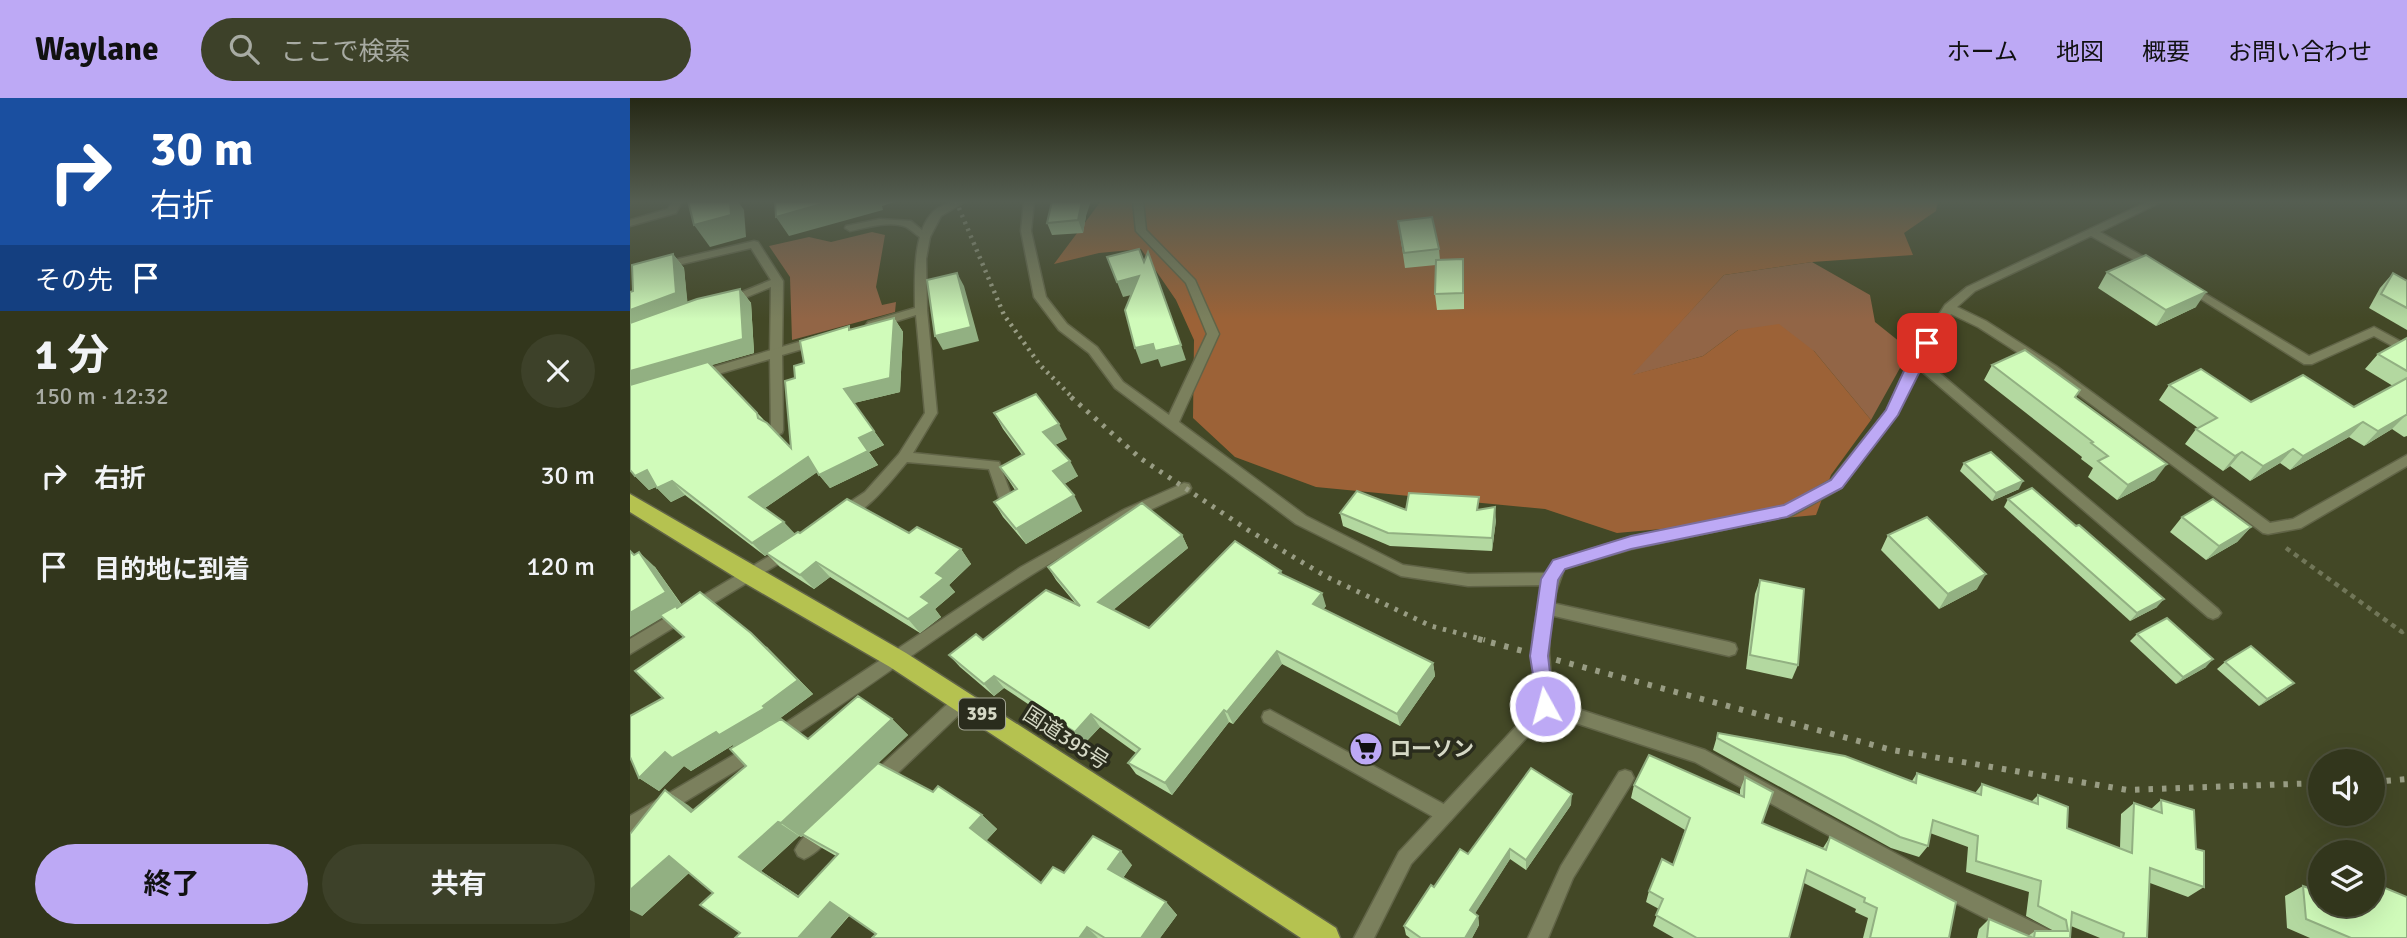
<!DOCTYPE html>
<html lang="ja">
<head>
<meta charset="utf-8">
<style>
  :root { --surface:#32361c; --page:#3d4129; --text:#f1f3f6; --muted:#a8aba3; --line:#4d503b; --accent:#bda9f5 }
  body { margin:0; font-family:Signika,"Noto Sans JP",sans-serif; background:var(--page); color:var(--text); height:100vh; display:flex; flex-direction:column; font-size:26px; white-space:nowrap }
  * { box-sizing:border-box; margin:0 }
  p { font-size:23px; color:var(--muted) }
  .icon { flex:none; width:38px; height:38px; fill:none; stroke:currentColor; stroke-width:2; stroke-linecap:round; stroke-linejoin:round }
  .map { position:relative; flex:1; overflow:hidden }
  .panel { display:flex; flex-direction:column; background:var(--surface); width:630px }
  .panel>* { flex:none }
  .hud { background:#1a4fa0; color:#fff; overflow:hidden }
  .fabs { position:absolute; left:1678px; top:651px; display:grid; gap:14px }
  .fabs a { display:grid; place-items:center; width:77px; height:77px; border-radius:50%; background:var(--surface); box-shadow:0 7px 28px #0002,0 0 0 2px var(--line); font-size:35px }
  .pin { position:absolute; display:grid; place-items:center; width:60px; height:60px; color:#fff; margin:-30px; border-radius:14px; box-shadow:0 4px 10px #0006 }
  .me { position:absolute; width:77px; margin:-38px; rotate:353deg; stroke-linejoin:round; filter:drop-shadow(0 0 5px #0008) }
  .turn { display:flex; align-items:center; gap:24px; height:147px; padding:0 35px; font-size:32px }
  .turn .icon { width:91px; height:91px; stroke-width:2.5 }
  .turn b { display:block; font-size:49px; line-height:60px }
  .then { display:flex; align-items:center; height:66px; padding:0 35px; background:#0003; gap:14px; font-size:26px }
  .round { display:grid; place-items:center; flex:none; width:74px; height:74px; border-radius:37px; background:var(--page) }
  .headline { display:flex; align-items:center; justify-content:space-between; height:119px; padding:0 35px }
  h1 { font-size:42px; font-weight:700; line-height:52px }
  .action { display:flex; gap:14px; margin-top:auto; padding:14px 35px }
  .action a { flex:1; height:80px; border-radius:42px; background:var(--accent); color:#111; font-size:28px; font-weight:700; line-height:80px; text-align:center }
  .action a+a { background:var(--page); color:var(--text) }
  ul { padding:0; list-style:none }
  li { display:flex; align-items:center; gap:21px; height:91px; padding:0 35px }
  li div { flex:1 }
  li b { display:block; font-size:26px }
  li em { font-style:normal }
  header { display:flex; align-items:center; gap:42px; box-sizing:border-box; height:98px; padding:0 35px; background:var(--accent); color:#111 }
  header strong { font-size:33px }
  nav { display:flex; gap:38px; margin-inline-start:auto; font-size:24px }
  .search { width:490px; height:63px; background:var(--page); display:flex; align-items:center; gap:18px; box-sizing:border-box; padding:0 24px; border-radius:38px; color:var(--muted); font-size:26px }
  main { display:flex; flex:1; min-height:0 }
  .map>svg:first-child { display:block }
  .green { fill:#926546 }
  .forest { fill:#9c6237 }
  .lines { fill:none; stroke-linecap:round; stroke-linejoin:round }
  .lane-casing { stroke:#616447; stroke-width:3 }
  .street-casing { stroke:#616447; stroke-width:3 }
  .highway-casing { stroke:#616447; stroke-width:3 }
  .path { stroke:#717658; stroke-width:4.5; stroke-dasharray:5 5; stroke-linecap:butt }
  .lane { fill:#7b805d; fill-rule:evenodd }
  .street { fill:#7b805d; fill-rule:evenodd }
  .highway { fill:#b5c250; fill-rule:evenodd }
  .rail-far2 { stroke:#989c83; stroke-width:4.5; stroke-dasharray:2.5 5; stroke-linecap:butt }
  .rail-far1 { stroke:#989c83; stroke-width:5; stroke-dasharray:3.5 7; stroke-linecap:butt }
  .rail { stroke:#989c83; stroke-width:6; stroke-dasharray:4.5 9; stroke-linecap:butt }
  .wall { fill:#b3d8a0; fill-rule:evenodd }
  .shaded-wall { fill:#92b082 }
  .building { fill:#d0fbba; stroke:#92b082; stroke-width:2 }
  .route { fill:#bda9f5; stroke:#7b6e9f; stroke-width:2 }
  .labels { text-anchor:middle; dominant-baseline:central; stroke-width:7; stroke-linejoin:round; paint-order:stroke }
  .shield { fill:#2a2c1d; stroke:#a2a493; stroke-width:2 }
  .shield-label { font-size:19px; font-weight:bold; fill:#d5d8c5 }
  .street-label { font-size:21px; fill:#d5d8c5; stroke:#2a2c1d }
  .poi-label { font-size:21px; font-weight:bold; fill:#d5d8c5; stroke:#2a2c1d; text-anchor:start }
</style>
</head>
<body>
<header>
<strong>Waylane</strong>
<div class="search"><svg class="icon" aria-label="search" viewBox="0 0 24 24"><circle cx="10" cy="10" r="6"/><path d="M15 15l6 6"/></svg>ここで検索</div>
<nav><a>ホーム</a><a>地図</a><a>概要</a><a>お問い合わせ</a></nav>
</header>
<main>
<section class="panel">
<div class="hud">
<div class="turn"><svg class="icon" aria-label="right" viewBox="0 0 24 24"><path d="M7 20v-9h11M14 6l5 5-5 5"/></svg><div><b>30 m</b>右折</div></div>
<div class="then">その先<svg class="icon" aria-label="arrive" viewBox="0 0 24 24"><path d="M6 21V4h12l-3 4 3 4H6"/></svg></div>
</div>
<div class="headline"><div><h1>1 分</h1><p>150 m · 12:32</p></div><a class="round"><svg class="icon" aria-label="close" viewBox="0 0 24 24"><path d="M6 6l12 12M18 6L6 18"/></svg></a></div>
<ul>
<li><svg class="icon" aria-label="right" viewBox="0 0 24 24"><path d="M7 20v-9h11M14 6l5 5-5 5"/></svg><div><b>右折</b></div><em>30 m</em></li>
<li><svg class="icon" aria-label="arrive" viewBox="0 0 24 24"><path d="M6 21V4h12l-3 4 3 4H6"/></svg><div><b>目的地に到着</b></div><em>120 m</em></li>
</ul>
<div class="action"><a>終了</a><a>共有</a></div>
</section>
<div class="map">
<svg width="1777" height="840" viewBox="0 0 1777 840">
  <rect width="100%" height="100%" fill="#434826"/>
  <!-- green -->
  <g class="green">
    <path d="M242,134L255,137L246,189L252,207L266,204L265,214L162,242L160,179L139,148L179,139L201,144Z"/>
    <path d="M1182,164L1240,197L1245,224L1280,252L1241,322L1184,253L1108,232L1073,258L1000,278L1094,177Z"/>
  </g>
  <!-- forest -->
  <path class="forest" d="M471,103H1308L1306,113L1274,135L1283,157L1182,164L1094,177L1002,277L1073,258L1108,232L1149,226L1184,253L1241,322L1201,377L1186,417L987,435L915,411L686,389L605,359L563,320L564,242L546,202L511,151L469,155L424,166Z"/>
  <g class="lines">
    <defs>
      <g id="lane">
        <path d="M42,103H52L46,115L0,128V122L38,111Z"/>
        <path d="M250,121L281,123L300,139L295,142C288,139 283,133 276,129C261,122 236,130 220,133L215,130L216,128Z"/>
        <path d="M124,143L128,144L153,183L152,255L146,259L140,255L141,189L100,206H92L90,203L141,182L121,150L31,171L26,168L27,166Z"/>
        <path d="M640,612L821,710L824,716L821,722L815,724L809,722L634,624L632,619L634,614Z"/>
      </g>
      <g id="street">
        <path d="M323,103H336L311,118L300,139L296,161L297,212L307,315L283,355L369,364L383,402L381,406H371L359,371L277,364C264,379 230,425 208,420L206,416L208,412L235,394L269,356L295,315L286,217L242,231L236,227L238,224L285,210C285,183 282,135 303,114C308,109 317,106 323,103Z"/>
        <path d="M394,103H404L401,133L416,199L437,226L467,249L493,284L539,317L577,236L556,185L506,133L503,103H513L516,132L565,182L589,236L549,324L676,418L773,467L838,476L918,475L924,463L1001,439L1155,408L1201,382L1257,312L1280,262L1315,207L1337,189L1519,103H1533L1470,134L1530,168V172H1522L1461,138L1345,193L1327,209L1356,223L1426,268L1640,425L1663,421L1777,357V368L1671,430L1638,436L1633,435L1418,274L1348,229L1321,216L1293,261L1588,511L1591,515L1588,519L1583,521L1578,519L1288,270L1266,317L1211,390L1163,417L1001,451L934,471L922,505L1099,544L1105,546L1107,551L1105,556L1099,558L920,517L919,555L923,603L1075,652L1285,766L1421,833L1424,840H1394L1273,778L1065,664L918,616L781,766L744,840H724L769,754L907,606L903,536L912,487L838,488L771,478L666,426L485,290L459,255L429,232L404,199L391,133Z"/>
        <path d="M1559,186L1679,258L1744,229L1777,247V256L1744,238L1682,266H1674L1555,191V187Z"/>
        <path d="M189,238L193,239V245L152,257L153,332L152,335L147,337L141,332L140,261L71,281L65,277L67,274Z"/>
        <path d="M554,385L559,386L561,390L559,394C523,410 488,427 453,446C349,505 255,580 154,644L148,647L142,644L140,639L142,634L391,469L495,411Z"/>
        <path d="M158,447L163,449L165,453L163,457L0,556V541Z"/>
        <path d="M332,596L338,598L340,603L338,608L252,690L246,692L240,690L237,684L240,678L326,598Z"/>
        <path d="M124,645L130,648L132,653L130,658L0,737V718Z"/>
        <path d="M995,672L1001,674L1004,680L1001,686L943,780L918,840H898L931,768L989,674Z"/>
        <path d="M196,722L202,725L205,731C200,742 186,756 174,761L168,758L165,752C170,741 184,727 196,722Z"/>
      </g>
      <path id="highway" d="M0,396L276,555L706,830L710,840H671L260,569L113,484L0,414Z"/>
    </defs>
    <!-- lane casing -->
    <use href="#lane" class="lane-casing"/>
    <!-- street casing -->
    <use href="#street" class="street-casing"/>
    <!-- highway casing -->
    <use href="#highway" class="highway-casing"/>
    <!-- path -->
    <path class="path" d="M1656,450L1772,534L1777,531"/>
    <!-- lane -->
    <use href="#lane" class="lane"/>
    <!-- street -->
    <use href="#street" class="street"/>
    <!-- highway -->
    <use href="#highway" class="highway"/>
    <!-- rail-far2 -->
    <path class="rail-far2" d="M326,103L374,217L410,267L443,300"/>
    <!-- rail-far1 -->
    <path class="rail-far1" d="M441,299L510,360L618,432L697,479L801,528L855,542"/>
    <!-- rail -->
    <g class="rail">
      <path d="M848,541L1262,652L1497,692L1690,685"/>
      <path d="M1743,684L1777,681"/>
    </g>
  </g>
  <!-- wall -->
  <g class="wall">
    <path d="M456,118L453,135L422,137L417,125Z"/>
    <path d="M768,123L809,151L810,162L834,177V211L807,212L805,196L806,167L775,170Z"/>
    <path d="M43,156L54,170L57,204L110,191L121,205L124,255L81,267L161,350L165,280L174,265L219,228L221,232L264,220L273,234L270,294L224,305L254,347L239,354L248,367L200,390L187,374L135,410L165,436L279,435L331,451L341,466L319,487L325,494L305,511L311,519L290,535L200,479L184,491L150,469L137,456L135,458L55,397L41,404L26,389L19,392L5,378Z"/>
    <path d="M1477,174L1566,209L1526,228L1468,190Z"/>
    <path d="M1763,175L1777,183V232L1739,210L1750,190Z"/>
    <path d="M1777,240V338L1774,339L1762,331L1734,348L1719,339L1660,372L1650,365L1620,383L1600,368L1593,373L1555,346L1566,331L1568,330L1529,302L1539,287L1621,304L1724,309L1763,288L1735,271L1748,256Z"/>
    <path d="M1362,267L1450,292L1446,299L1525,382L1487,402L1458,379L1463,370L1451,361L1452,359L1354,282Z"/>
    <path d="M364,315L437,341L425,347L448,378L434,386L452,413L396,446L373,419L364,404L385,392L370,369L392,357L373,331Z"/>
    <path d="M1334,365L1389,391L1362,403L1330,373Z"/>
    <path d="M1378,401L1527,509L1500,523L1374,409Z"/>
    <path d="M776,412H849L866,422L862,453L760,448L713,428L710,415Z"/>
    <path d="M1552,419L1621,429L1607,444L1576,462L1540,434Z"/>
    <path d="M552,437L558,450L483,512L519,530L651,473L652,476L696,508L693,511L803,565L805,578L770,628L652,566L603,626L599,624L542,697L506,676L498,665L506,655L470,629L454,646L419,624L413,616L374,590L364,598L330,569L319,557L353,542L445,505L426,482L418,469Z"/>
    <path d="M1258,437L1347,491L1309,511L1251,452Z"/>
    <path d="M4,457L25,469L52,507L137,549L183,596L149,621L178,641L262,621L278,637L248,665L303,694L352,717L367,731L356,743L411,785L434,775L502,767L493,780L536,804L547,817L530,840H242L246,836L220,817L200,840H105L110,835L83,795L59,775L12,818L35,692L64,712L116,668L103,647L61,673L54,668L29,693L9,680L33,600L54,539L33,520ZM169,738L171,739L173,738L192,750L206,758L169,798L131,773Z"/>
    <path d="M1130,482L1168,567L1162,581L1116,571L1125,496Z"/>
    <path d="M1507,536L1576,569L1546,586L1500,543Z"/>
    <path d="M1595,564L1655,592L1629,608L1587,571Z"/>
    <path d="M1088,635L1282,683L1287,675L1345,695L1352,686L1401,704L1408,697L1437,730L1490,750L1491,716L1504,705L1521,711L1531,702L1566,751L1574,789L1558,799L1520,785L1517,840H1470L1441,828L1440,840H1347L1349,831L1359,821L1398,838L1405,833H1424L1396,818L1399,794L1336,774L1338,749L1300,735L1298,748L1289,759L1261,750L1083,652Z"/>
    <path d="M1115,679L1132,725L1193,750L1200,739L1319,840H1233L1238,820L1225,814L1226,811L1174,785L1159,840H1044L1023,828L1029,811L1016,804L1019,793L1043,767L1055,732L1001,700L1004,687L1110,697V692Z"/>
    <path d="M941,707L896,772L880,761L845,815L848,818L849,827L842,840H780L776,837L774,828L804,789L838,756Z"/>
    <path d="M1673,788L1690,807L1777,840H1680L1657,830L1655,798Z"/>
  </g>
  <!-- shaded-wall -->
  <g class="shaded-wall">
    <path d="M100,103H108L114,112L116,139L80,149L64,127Z"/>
    <path d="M202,103H265V104L252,108L253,112L159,138L146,119Z"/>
    <path d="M452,103H461L456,118L453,135L448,122Z"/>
    <path d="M43,156L54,170L58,209L0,230V212Z"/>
    <path d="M327,175L334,188L349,243L313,252L305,238Z"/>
    <path d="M509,178L514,194L493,199L487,184Z"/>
    <path d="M110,191L121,205L124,255L0,291V273Z"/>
    <path d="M1576,194L1566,209L1526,228L1536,212Z"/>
    <path d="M264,220L273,234L270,294L224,305L214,291Z"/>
    <path d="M523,246L551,247L556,262L531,269L528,261L511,266L505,250Z"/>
    <path d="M1776,317L1762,331L1734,348L1748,333Z"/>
    <path d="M1733,324L1719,339L1660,372L1673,358Z"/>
    <path d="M429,326L437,341L421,349L413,334Z"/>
    <path d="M244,333L254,347L239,354L229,340Z"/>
    <path d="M1663,351L1650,365L1620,383L1633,368Z"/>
    <path d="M238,353L248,367L200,390L189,377Z"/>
    <path d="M1612,354L1600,368L1593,373L1605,358Z"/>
    <path d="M178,359L189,373L132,412L119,399Z"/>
    <path d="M440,363L448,378L431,388L423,373Z"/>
    <path d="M1537,366L1525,382L1487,402L1498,387Z"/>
    <path d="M17,372L31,386L19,392L5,378Z"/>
    <path d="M42,383L55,397L41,404L27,390Z"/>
    <path d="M1393,383L1389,391L1362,403L1366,395Z"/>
    <path d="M444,397L452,413L396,446L386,431Z"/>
    <path d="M865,409L866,422L862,453V440Z"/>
    <path d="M154,424L166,437L135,458L122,445Z"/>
    <path d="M1621,429L1607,444L1576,462L1589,448Z"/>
    <path d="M552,437L558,450L476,518L468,504Z"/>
    <path d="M331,451L341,466L319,487L325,494L305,511L311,519L290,535L278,521L306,475Z"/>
    <path d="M9,454L25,469L52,508L0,539V515Z"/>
    <path d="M186,464L200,479L184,491L170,477Z"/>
    <path d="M1356,476L1347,491L1309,511L1318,496Z"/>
    <path d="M692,495L696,508L687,519L683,506Z"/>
    <path d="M1534,501L1527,509L1500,523L1507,515Z"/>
    <path d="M121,535L183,596L149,621L152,623L107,650L103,647L61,673L54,668L29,693L9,680L35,654L133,608Z"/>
    <path d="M647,553L652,566L603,626L597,614Z"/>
    <path d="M1583,561L1576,569L1546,586L1553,579Z"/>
    <path d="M803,565L805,578L770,628L767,616Z"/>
    <path d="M364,578L374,590L364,598L354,586Z"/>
    <path d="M1664,585L1655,592L1629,608L1637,601Z"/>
    <path d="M594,612L599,624L542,697L535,685Z"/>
    <path d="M461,616L470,629L454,646L445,634Z"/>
    <path d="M262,621L278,637L171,739L151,725Z"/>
    <path d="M35,692L58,707L84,729L61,714Z"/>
    <path d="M942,696L941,707L896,772V762Z"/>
    <path d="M352,717L367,731L355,744L340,730Z"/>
    <path d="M148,724L169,738L131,773L190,812L168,799L109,759Z"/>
    <path d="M880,751V761L841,822L840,812Z"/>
    <path d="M491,753L502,767L490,784L478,771Z"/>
    <path d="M39,758L63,771L12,818L0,812V792Z"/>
    <path d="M200,804L220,816L200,840H168Z"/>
    <path d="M536,804L547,817L530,840H511Z"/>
    <path d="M848,818L849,827L842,840H835Z"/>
    <path d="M457,829L468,840H449Z"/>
  </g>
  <!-- building -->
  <g class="building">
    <path d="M58,103H100L101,117L64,127Z"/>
    <path d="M145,103H202L146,119Z"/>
    <path d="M422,103H452L448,122L417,125Z"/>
    <path d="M802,119L809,151L774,155L768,123Z"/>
    <path d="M509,151L514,164L518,154L551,247L525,253L523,246L505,250L495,212L509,178L487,184L477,159Z"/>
    <path d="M43,156L46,195L0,212V194L3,193L2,167Z"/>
    <path d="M1516,157L1576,194L1536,212L1477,174Z"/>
    <path d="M833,161V195L805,196L806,162Z"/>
    <path d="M327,175L341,229L305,238L297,182Z"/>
    <path d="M1763,175L1777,183V210L1751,196Z"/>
    <path d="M110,191L113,241L0,273V225L67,201Z"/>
    <path d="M264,220L260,280L214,291L244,333L229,340L238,353L189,377L178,359L119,399L154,424L122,445L42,383L27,390L17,372L5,378L0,372V287L78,264L127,315L128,320L137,325L161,350L155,283L165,280L164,268L174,265L170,243L219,228V232Z"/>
    <path d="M1777,240V273L1748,256Z"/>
    <path d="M1395,252L1450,292L1445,299L1537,366L1498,387L1468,363L1478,358L1461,345L1463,344L1362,267Z"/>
    <path d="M1571,271L1621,304L1673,277L1724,309L1777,280V317H1776L1748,333L1733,324L1673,358L1663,351L1633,368L1612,354L1605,358L1566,331L1587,320L1539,287Z"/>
    <path d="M406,296L429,326L413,334L440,363L423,373L444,397L386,431L364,404L387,391L370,369L394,356L364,315Z"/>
    <path d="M1361,354L1393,383L1366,395L1334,365Z"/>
    <path d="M1402,390L1446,428L1449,427L1534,501L1507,515L1378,401Z"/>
    <path d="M727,393L776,412L779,395L849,399L847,412L865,409L862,440L758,435L710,415Z"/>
    <path d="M217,401L279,435L287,429L331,451L306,475L314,480L291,499L300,505L278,521L186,464L170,477L136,455L168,434L170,435Z"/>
    <path d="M1583,401L1621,429L1589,448L1552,419Z"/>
    <path d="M512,405L552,437L468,504L519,530L605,443L651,473L649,475L692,495L683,506L803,565L767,616L647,553L597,614L594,612L535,685L498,665L510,651L461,616L445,634L410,612L412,610L364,578L354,586L319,557L346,536L353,542L416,492L450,508L418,469Z"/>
    <path d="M1297,419L1356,476L1318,496L1258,437Z"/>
    <path d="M0,453L4,457L9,454L36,494L0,515Z"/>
    <path d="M1130,482L1174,491L1168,567L1120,557Z"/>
    <path d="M70,494L121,535L168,582L133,608L135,610L89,637L86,634L42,660L35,654L9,680L0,659V618L33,600L5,573L54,539L30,517L46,508L47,510Z"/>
    <path d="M1537,520L1583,561L1553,579L1507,536Z"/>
    <path d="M1621,548L1664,585L1637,601L1595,564Z"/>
    <path d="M228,598L262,621L151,725L148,724L109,759L168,799L208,756L172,736L248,665L303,694L308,688L352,717L340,730L411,785L423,769L434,775L463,738L491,753L478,771L536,804L511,840H475L457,829L449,840H242L246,836L200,804L168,840H105L110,835L70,807L83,795L39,758L0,792V736L35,692L61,714L116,668L100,651L151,621L178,641Z"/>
    <path d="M1088,635L1215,658L1286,685L1287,675L1351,697L1352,686L1408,706V697L1438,709L1437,730L1502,755L1504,705L1532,715L1531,702L1564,712L1566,751L1574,753V789L1520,770L1517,840H1493L1494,835L1442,814L1440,840H1404L1405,833H1438L1436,822L1408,808L1411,783L1346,763L1348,738L1303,722L1298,748L1270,739L1087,640Z"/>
    <path d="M1019,657L1114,699L1115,679L1143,694L1132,725L1196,752L1200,739L1326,804L1319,840H1240L1247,810L1234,804L1235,800L1177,772L1159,840H1067L1026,817L1033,801L1019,793L1032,761L1043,767L1060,720L1004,687Z"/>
    <path d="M901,670L942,696L896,762L880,751L840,812L848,818L835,840H791L774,828L801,787L804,789L830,751L838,756Z"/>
    <path d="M1743,785L1777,799V840H1721L1676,821L1673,788L1690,794V807H1743Z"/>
    <path d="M1359,821L1403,840H1357Z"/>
  </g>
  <!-- sky -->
  <linearGradient id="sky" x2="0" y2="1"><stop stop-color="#252815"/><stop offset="0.47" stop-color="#555e52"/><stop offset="1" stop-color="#555e52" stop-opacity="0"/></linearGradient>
  <rect width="1777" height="221" fill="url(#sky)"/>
  <!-- route -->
  <path class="route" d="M1297,241L1304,245L1268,317L1212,390L1157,419L1001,451L935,471L928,482L918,558L924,608L922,614L915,616L909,614L900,558L911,481L923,462L1001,438L1154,407L1201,382L1256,312L1279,262L1292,242Z"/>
  <!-- icons -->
  <defs>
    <symbol id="supermarket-disc" viewBox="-11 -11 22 22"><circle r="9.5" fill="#bda9f5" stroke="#2a2c1d"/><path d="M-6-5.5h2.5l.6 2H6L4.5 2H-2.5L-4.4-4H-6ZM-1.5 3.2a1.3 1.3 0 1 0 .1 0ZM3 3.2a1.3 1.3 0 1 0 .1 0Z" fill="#111"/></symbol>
  </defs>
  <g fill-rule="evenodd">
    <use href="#supermarket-disc" x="717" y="632" width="38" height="38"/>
  </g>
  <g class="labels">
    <!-- shield labels -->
    <rect class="shield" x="329" y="600.5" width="46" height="31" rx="5"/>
    <g class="shield-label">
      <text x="352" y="616">395</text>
    </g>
    <!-- street labels -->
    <g class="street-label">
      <text transform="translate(436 640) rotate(33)">国道395号</text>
    </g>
    <!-- poi labels -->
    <g class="poi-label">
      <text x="760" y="651">ローソン</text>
    </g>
  </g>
</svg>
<div class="fabs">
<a><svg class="icon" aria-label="sound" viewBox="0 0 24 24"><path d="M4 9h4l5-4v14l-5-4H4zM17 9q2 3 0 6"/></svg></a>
<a><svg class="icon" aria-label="layers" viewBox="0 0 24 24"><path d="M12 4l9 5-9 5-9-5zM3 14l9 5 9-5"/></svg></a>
</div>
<div class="pin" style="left:1297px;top:245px;background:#d93025"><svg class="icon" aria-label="arrive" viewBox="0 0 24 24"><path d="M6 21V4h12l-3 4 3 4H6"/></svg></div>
<svg class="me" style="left:915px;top:608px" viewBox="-20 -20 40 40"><circle r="17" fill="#bda9f5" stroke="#fff" stroke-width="3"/><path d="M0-11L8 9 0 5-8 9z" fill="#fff"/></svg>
</div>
</main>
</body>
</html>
